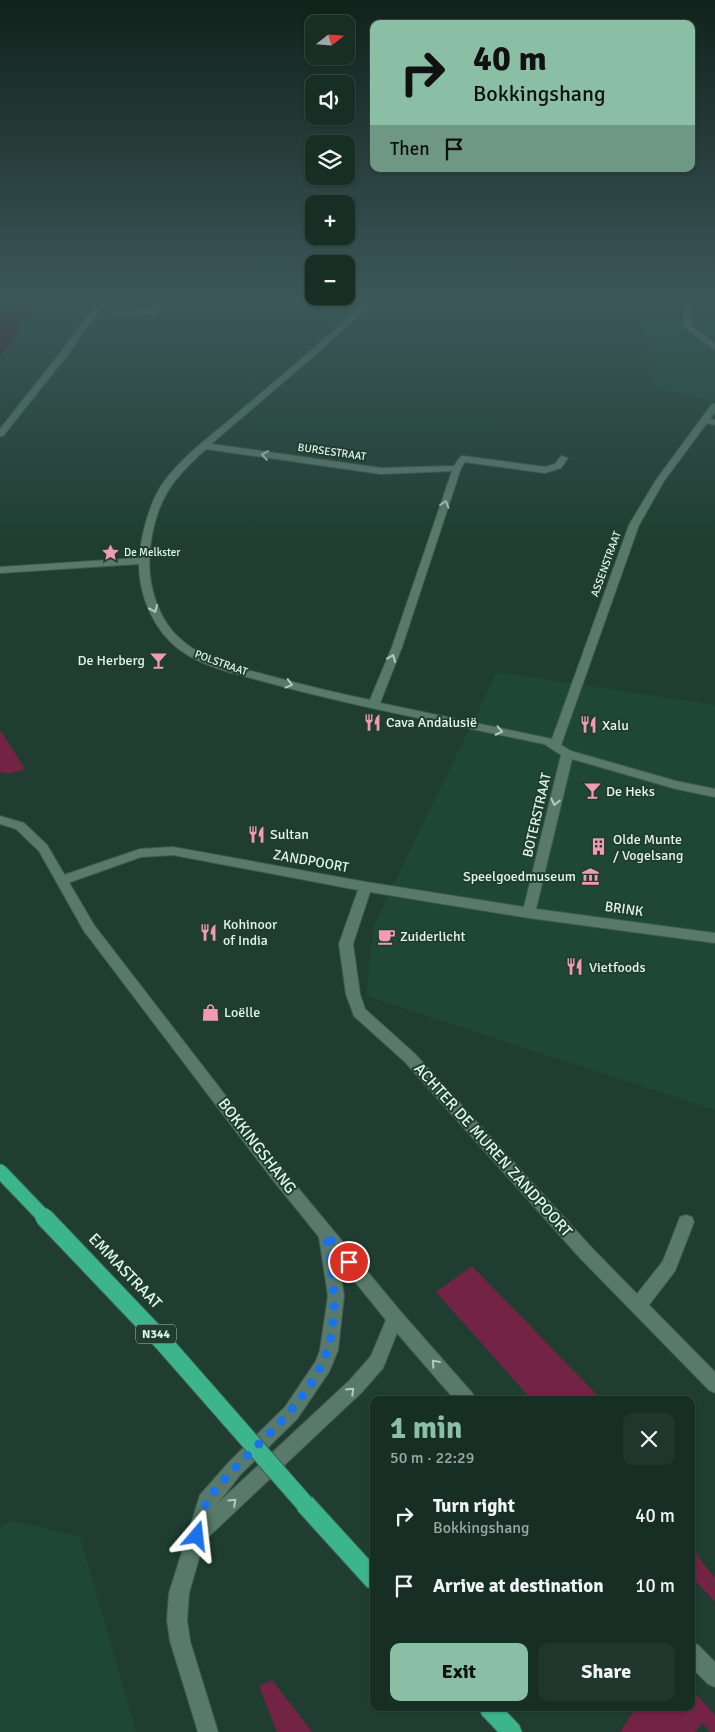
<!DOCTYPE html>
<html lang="en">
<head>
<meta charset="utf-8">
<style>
  :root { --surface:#172e25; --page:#20362d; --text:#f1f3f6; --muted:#9ea8a7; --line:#364a42; --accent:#8abfa5 }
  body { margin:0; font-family:Signika,sans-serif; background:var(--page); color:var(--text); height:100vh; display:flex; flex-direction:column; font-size:19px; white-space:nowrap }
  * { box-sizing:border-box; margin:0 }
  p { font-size:16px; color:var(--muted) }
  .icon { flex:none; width:28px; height:28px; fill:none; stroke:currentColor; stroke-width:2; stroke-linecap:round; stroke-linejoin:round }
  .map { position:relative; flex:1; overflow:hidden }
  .sheet { position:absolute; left:370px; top:1396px; width:325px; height:315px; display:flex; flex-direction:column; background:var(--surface); border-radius:10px; box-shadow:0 1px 4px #0004,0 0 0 1px var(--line) }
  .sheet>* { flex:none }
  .top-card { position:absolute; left:370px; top:20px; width:325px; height:152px; border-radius:10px; box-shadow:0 1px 4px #0004,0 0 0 1px var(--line); background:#8abfa5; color:#111; overflow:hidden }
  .needle { width:32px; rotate:73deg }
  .controls { position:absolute; left:305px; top:15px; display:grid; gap:10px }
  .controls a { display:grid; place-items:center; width:50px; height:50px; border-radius:10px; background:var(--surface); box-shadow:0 1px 4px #0004,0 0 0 1px var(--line); font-size:25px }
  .pin { position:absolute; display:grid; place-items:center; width:42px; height:42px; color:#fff; margin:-21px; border:2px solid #fff; border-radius:50%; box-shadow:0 1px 5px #0007 }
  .me { position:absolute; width:55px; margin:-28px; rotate:17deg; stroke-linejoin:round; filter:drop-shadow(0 0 4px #0008) }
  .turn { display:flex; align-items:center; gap:18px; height:105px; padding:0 20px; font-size:22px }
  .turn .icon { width:65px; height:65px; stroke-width:2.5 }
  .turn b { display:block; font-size:35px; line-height:42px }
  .then { display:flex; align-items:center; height:48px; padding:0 20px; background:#0003; gap:10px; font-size:19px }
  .round { display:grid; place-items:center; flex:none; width:52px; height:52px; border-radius:10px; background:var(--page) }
  .summary { display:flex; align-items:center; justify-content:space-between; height:85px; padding:0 20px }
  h1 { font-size:30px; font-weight:800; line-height:38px; color:var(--accent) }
  .cta { display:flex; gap:10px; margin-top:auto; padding:10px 20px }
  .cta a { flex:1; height:58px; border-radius:10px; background:var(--accent); color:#111; font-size:20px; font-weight:800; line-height:58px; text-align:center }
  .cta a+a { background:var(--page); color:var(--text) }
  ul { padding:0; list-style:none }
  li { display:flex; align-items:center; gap:15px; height:70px; padding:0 20px }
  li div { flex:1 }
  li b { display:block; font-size:19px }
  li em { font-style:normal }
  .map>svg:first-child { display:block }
  .built { fill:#1e4737 }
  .green { fill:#732344 }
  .water { fill:#450724 }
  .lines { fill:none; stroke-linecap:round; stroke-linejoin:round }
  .pedestrian-casing { stroke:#3e5b50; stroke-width:2 }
  .minor-casing { stroke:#3e5b50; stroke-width:2 }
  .tertiary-casing { stroke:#3e5b50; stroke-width:2 }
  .primary-casing { stroke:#3e5b50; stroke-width:2 }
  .pedestrian { fill:#597a6b; fill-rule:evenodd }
  .minor { fill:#597a6b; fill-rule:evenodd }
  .tertiary { fill:#597a6b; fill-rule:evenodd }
  .primary { fill:#3cb58d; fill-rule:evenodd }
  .primary-bridge-far1-casing { stroke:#3e5b50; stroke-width:16; stroke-linecap:butt }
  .primary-bridge-casing { stroke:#3e5b50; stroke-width:20; stroke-linecap:butt }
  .primary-bridge-far1 { stroke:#3cb58d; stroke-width:14 }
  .primary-bridge { stroke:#3cb58d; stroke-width:18 }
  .oneway { stroke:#b3cac0 }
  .route { stroke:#1a73e8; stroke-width:9; stroke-dasharray:0 16.2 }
  .labels { text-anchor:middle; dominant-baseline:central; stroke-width:4; stroke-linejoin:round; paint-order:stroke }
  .far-street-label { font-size:11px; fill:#e3f5ed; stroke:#1f3e31 }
  .far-poi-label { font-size:11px; fill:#e3f5ed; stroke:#1f3e31; text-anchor:start }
  .shield { fill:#1f3e31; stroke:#a8beb5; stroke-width:1 }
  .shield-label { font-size:12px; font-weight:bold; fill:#e3f5ed }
  .poi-label { font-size:14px; fill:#e3f5ed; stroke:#1f3e31; text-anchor:start }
  .street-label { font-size:14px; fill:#e3f5ed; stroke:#1f3e31 }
  .near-street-label { font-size:16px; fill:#e3f5ed; stroke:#1f3e31 }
</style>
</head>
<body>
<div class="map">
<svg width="715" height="1732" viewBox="0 0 715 1732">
  <rect width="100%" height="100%" fill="#1f3e31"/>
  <!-- built -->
  <g class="built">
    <path d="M523,301H715V401L654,388L641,320Z"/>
    <path d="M497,672L715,705V1110L366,996L374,925Z"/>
    <path d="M13,1520L80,1537L136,1732H0V1528Z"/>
  </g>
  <!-- green -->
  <g class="green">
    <path d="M0,730L25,769L9,774L0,772Z"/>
    <path d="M472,1266L602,1400H532L436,1292Z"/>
    <path d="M691,1542L702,1562L715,1578V1602L691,1576Z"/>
    <path d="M272,1680L312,1732H277L259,1686Z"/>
    <path d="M691,1689L715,1715V1732H710L702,1723L695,1732H620L636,1708H691Z"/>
  </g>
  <!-- water -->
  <path class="water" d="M0,301H37L0,357Z"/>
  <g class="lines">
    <defs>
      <path id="pedestrian" d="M702,418L715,420V425L702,422Z"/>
      <g id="minor">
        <path d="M158,301H165L156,313L120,315L116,313L120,311L151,309Z"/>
        <path d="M367,301H374L322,349L211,444L381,468L454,466L460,457L463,456L545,467L555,464L561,456L568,458L561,468L545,473L465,462L461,468L402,647L380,703L552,739L629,525L656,480L712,404H715V412L664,481L639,525L561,745L571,751L676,781L715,789V797L676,789L572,759L536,909L715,933V943L529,918L370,892L353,944L360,994L365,1009L415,1054L592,1248L637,1294L663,1261L680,1217L686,1215L692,1217L694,1222L675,1271L649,1305L715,1372V1393L709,1390L580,1258L405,1062L354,1016L346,994L339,944L358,890L173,855L141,857L62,885L56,880L58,877L140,849L173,847L366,882L524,907L561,755L544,744C453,725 362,708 273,684C242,675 206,669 180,650C154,631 139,596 139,564L0,573V567L139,558C142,534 148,507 161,486C179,459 207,439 232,418C277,379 323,342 367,301ZM206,449L381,474L452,471L392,647L370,700C336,693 303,685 270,676C224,664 175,654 157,604C150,586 148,568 150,548C156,501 171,480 206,449Z"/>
        <path d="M684,301H691L692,326L715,344V350L684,327Z"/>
      </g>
      <g id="tertiary">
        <path d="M98,301H105L70,352L3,436H0V429L64,348Z"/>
        <path d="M0,816L24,823L47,845L94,925L279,1165L401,1312L473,1394L476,1400H455L397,1333L383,1368L362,1392L204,1541L189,1593L187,1620L190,1641L218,1732H198L170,1641L167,1620L169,1593L200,1495L229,1462L285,1407L316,1361L320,1350L328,1296L319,1237L269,1175L84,931L39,851L16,829L0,824ZM339,1262L386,1320L371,1356L350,1380L218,1503L241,1474L297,1419L329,1372L338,1350L344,1296Z"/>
        <path d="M691,1642L698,1645L715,1662V1687L708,1684L691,1667Z"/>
      </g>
      <g id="primary">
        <path d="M305,1495L312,1497L374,1565V1590L367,1587L298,1511L296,1504L298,1497Z"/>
        <path d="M479,1708H503L519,1725L522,1732H498L482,1715Z"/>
      </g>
    </defs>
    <!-- pedestrian casing -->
    <use href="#pedestrian" class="pedestrian-casing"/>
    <!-- minor casing -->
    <use href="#minor" class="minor-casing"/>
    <!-- tertiary casing -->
    <use href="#tertiary" class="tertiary-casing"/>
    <!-- primary casing -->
    <use href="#primary" class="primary-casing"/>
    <!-- pedestrian -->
    <use href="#pedestrian" class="pedestrian"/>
    <!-- minor -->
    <use href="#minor" class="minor"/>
    <!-- tertiary -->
    <use href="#tertiary" class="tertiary"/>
    <!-- primary -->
    <use href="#primary" class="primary"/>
    <defs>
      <path id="primary-bridge-far1" d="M0,1171L45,1218"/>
      <path id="primary-bridge" d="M44,1217L163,1342L305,1504"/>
    </defs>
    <!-- primary-bridge-far1 casing -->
    <use href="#primary-bridge-far1" class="primary-bridge-far1-casing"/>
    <!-- primary-bridge casing -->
    <use href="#primary-bridge" class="primary-bridge-casing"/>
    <!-- primary-bridge-far1 -->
    <use href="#primary-bridge-far1" class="primary-bridge-far1"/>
    <!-- primary-bridge -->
    <use href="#primary-bridge" class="primary-bridge"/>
  </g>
  <!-- one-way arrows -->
  <defs><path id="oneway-chevron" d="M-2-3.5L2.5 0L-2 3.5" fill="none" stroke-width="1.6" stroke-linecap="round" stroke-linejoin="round" transform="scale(1.25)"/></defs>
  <g class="oneway">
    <use href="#oneway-chevron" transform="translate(265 455) rotate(-172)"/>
    <use href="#oneway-chevron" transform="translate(445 504) rotate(-72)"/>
    <use href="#oneway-chevron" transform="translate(154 609) rotate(67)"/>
    <use href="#oneway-chevron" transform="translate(392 658) rotate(-67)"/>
    <use href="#oneway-chevron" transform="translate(289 684) rotate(15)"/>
    <use href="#oneway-chevron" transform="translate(499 731) rotate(12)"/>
    <use href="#oneway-chevron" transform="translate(555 802) rotate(103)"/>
    <use href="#oneway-chevron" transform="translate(435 1363) rotate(-131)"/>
    <use href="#oneway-chevron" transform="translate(351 1391) rotate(-44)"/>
    <use href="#oneway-chevron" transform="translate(233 1502) rotate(-43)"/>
  </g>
  <!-- sky -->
  <linearGradient id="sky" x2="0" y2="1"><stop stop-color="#11221b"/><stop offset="0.55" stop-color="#3c585a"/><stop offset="1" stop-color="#3c585a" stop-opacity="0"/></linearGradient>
  <rect width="715" height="544" fill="url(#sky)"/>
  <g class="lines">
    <!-- route -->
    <path class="route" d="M197,1536C200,1525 202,1512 207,1502C218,1483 242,1461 258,1445C333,1370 345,1338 326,1234L349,1262"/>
  </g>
  <!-- icons -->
  <defs>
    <symbol id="sight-bare" viewBox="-9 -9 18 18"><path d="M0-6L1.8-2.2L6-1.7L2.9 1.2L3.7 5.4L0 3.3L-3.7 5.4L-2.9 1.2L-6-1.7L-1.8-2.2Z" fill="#f09ab6" stroke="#1f3e31" stroke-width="2.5" paint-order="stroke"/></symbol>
    <symbol id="bar-bare" viewBox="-9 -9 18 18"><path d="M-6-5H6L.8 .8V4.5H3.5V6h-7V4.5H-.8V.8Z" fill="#f09ab6" stroke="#1f3e31" stroke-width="2.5" paint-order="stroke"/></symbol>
    <symbol id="restaurant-bare" viewBox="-9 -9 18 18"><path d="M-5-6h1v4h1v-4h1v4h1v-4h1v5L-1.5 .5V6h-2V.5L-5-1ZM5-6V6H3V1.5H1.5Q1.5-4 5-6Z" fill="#f09ab6" stroke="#1f3e31" stroke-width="2.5" paint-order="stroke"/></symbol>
    <symbol id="building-bare" viewBox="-9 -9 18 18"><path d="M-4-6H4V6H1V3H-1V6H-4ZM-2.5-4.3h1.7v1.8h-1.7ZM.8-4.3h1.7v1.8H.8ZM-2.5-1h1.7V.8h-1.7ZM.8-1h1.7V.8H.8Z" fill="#f09ab6" stroke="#1f3e31" stroke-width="2.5" paint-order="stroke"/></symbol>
    <symbol id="museum-bare" viewBox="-9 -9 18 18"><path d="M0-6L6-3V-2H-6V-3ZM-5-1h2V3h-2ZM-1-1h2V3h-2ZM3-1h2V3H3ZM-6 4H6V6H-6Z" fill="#f09ab6" stroke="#1f3e31" stroke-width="2.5" paint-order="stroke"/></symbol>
    <symbol id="cafe-bare" viewBox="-9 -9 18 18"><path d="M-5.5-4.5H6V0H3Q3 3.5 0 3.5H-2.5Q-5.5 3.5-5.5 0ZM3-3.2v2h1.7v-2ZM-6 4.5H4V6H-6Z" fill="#f09ab6" stroke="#1f3e31" stroke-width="2.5" paint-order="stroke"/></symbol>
    <symbol id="shop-bare" viewBox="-9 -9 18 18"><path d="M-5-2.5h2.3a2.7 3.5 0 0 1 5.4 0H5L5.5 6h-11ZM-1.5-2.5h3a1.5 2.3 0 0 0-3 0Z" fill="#f09ab6" stroke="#1f3e31" stroke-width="2.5" paint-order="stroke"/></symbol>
  </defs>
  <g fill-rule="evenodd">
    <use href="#sight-bare" x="98" y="540" width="25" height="25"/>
    <use href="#bar-bare" x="146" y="648" width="25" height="25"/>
    <use href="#restaurant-bare" x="360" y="710" width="25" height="25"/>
    <use href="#restaurant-bare" x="576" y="712" width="25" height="25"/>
    <use href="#bar-bare" x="580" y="778" width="25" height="25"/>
    <use href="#restaurant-bare" x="244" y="822" width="25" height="25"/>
    <use href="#building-bare" x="586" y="834" width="25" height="25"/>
    <use href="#museum-bare" x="578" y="864" width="25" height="25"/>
    <use href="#restaurant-bare" x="196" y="920" width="25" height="25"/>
    <use href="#cafe-bare" x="374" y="924" width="25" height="25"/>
    <use href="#restaurant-bare" x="562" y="954" width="25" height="25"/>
    <use href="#shop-bare" x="198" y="1000" width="25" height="25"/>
  </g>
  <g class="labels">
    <!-- far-street labels -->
    <g class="far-street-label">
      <text transform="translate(332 452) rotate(8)">BURSESTRAAT</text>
      <text transform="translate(606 564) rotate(-70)">ASSENSTRAAT</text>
      <text transform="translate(221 663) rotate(20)">POLSTRAAT</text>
    </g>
    <!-- far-poi labels -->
    <g class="far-poi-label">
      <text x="124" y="552">De Melkster</text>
    </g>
    <!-- shield labels -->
    <rect class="shield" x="136" y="1324.5" width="40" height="19" rx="4"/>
    <g class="shield-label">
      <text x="156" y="1334">N344</text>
    </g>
    <!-- poi labels -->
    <g class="poi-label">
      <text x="145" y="660" text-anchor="end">De Herberg</text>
      <text x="386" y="722">Cava Andalusië</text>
      <text x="602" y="725">Xalu</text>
      <text x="606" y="791">De Heks</text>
      <text x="270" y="834">Sultan</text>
      <text x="613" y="839">Olde Munte<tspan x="613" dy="16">/ Vogelsang</tspan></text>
      <text x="576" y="876" text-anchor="end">Speelgoedmuseum</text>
      <text x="223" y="924">Kohinoor<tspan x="223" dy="16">of India</tspan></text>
      <text x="400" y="936">Zuiderlicht</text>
      <text x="589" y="967">Vietfoods</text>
      <text x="224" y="1012">Loëlle</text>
    </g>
    <!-- street labels -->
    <g class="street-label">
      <text transform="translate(537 815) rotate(-77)">BOTERSTRAAT</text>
      <text transform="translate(311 861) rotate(10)">ZANDPOORT</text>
      <text transform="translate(624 909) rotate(8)">BRINK</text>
    </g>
    <!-- near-street labels -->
    <g class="near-street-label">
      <text transform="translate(257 1146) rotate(52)">BOKKINGSHANG</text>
      <text transform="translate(493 1150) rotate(48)">ACHTER DE MUREN ZANDPOORT</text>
      <text transform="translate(125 1271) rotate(46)">EMMASTRAAT</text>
    </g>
  </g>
</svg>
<div class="controls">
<a><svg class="needle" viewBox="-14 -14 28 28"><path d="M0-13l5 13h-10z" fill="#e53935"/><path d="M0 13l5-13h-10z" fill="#9ea8a7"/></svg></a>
<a><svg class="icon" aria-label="sound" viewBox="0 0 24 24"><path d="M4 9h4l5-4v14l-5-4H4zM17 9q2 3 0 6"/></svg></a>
<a><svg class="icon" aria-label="layers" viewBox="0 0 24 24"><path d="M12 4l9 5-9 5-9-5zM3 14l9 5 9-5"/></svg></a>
<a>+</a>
<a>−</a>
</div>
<div class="pin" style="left:349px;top:1262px;background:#d93025"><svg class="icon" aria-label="arrive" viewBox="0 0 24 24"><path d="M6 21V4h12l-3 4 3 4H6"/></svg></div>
<svg class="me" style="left:197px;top:1536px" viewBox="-20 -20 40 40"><path d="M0-17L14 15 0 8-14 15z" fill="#1a73e8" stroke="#fff" stroke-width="4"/></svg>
<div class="top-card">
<div class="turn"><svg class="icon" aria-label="right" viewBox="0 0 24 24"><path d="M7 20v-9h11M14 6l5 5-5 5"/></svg><div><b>40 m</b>Bokkingshang</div></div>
<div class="then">Then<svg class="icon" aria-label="arrive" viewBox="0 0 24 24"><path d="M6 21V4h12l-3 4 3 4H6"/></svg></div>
</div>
<section class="sheet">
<div class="summary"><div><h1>1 min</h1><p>50 m · 22:29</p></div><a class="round"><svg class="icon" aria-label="close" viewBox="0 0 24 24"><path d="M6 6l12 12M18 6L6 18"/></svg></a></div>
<ul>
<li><svg class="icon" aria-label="right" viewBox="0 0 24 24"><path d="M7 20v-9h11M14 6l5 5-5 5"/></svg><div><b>Turn right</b><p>Bokkingshang</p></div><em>40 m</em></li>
<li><svg class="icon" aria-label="arrive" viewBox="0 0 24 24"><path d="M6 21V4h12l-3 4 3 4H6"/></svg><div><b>Arrive at destination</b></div><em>10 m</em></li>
</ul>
<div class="cta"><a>Exit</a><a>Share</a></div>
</section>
</div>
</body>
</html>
